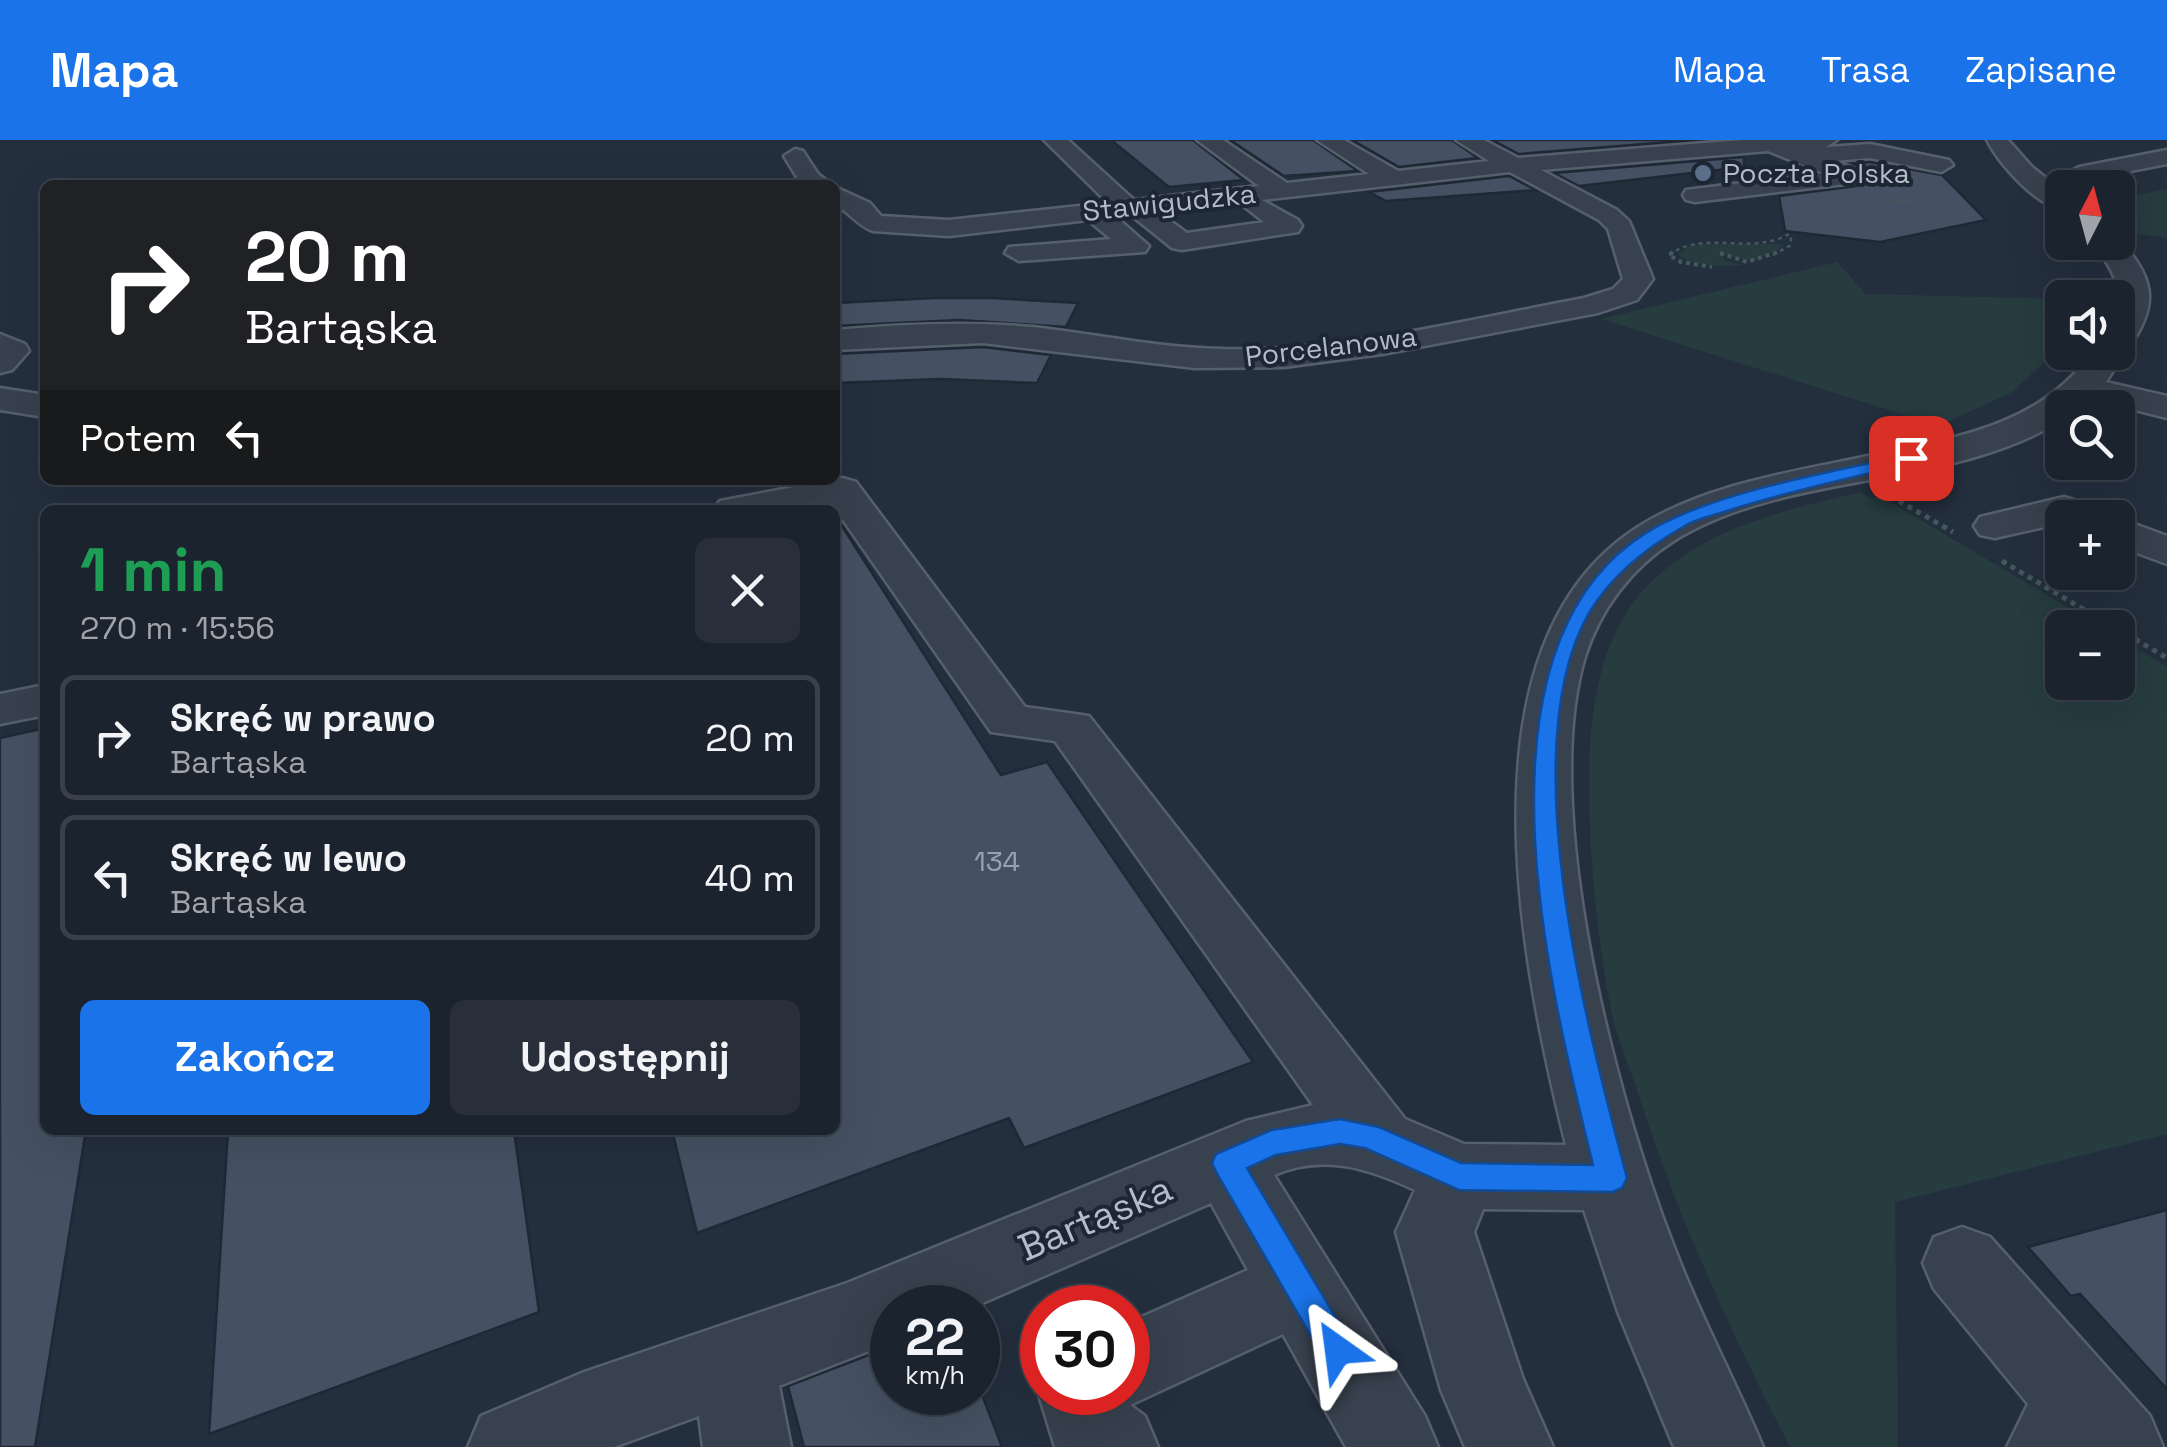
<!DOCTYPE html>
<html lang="pl">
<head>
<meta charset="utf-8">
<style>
  :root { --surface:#1b232e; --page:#282f3a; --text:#f1f3f6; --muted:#a0a4aa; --line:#39404a; --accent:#1a73e8 }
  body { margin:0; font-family:"Space Grotesk",sans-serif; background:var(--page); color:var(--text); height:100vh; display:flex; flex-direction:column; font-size:38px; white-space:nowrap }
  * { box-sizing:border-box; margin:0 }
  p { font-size:32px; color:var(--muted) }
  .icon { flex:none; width:55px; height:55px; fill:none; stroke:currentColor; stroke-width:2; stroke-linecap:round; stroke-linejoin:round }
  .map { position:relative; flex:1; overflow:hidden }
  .sheet { position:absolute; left:40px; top:365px; width:800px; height:630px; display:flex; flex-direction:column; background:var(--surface); border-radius:15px; box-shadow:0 10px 40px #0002,0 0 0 2px var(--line) }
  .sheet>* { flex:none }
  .banner { position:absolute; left:40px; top:40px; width:800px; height:305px; border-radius:15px; box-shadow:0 10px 40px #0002,0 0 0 2px var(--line); background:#202124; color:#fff; overflow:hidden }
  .needle { width:65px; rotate:6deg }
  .controls { position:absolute; left:2045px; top:30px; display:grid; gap:20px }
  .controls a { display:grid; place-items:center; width:90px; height:90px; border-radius:15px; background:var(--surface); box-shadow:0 10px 40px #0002,0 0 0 2px var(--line); font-size:50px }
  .speed { position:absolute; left:870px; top:1145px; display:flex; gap:20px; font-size:50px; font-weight:700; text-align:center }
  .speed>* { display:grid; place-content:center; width:130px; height:130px; border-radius:50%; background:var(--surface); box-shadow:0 10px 40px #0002,0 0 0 2px var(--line); line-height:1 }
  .speed small { font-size:25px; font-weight:400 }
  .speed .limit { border:15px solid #d22; background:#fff; color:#111 }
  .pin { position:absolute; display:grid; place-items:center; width:85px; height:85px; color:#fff; margin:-42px; border-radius:20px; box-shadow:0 5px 15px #0006 }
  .me { position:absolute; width:110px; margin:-55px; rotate:329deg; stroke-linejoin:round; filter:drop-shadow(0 0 8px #0008) }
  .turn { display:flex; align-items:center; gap:35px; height:210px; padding:0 40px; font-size:45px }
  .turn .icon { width:130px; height:130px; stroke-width:2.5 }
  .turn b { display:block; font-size:70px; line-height:85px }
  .then { display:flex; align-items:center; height:95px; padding:0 40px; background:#0003; gap:20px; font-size:38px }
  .round { display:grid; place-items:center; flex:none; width:105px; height:105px; border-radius:15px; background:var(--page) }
  .overview { display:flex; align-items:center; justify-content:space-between; height:170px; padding:0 40px }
  h1 { font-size:60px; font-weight:600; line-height:75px; color:#1e9e55 }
  .cta { display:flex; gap:20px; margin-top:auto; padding:20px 40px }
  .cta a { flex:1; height:115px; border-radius:15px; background:var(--accent); color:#fff; font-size:40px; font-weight:600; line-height:115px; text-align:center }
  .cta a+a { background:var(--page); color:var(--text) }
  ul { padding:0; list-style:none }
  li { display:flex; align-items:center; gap:30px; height:125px; margin:0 20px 15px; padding:0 20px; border:5px solid var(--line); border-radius:15px }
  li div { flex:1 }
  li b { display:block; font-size:38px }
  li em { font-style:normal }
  header { display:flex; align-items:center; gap:60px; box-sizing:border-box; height:140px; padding:0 50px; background:var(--accent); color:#fff }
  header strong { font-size:48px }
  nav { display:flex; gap:55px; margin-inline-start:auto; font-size:35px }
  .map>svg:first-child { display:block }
  .green { fill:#263c3f }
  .building { fill:#455162; stroke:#1f2835; stroke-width:2.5 }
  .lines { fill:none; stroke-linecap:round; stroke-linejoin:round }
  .minor-casing { stroke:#565f6c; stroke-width:5 }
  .path-far2 { stroke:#44595c; stroke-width:2.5; stroke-dasharray:4 4; stroke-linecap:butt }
  .path-far1 { stroke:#44595c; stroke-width:4; stroke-dasharray:4 4; stroke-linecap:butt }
  .path { stroke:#44595c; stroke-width:5; stroke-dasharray:5 5; stroke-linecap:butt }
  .minor { fill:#38414e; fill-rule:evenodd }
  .route { fill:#1a73e8; stroke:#114b97; stroke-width:2.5 }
  .service-dot { fill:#5c6f8a; stroke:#1d2633; stroke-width:4 }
  .labels { text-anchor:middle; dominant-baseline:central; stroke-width:8; stroke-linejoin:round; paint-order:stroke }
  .far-poi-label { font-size:28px; fill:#b4bcc9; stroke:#1d2633; text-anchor:start }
  .far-street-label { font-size:28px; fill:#b4bcc9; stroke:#1d2633 }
  .number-label { font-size:28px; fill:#98a1af }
  .near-street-label { font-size:38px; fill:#b4bcc9; stroke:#1d2633 }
</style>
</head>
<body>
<header>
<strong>Mapa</strong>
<nav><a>Mapa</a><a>Trasa</a><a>Zapisane</a></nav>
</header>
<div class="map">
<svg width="2167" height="1307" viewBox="0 0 2167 1307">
  <rect width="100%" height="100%" fill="#242f3e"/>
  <!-- green -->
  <g class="green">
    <path d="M2167,49V98L2138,94L2118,83V59Z"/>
    <path d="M1702,104H1777L1784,106L1754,121L1721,115L1726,121L1743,125C1721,126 1695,129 1678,114L1688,107Z"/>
    <path d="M1837,122L1866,154L2062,159V206L2012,252L1939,286L1601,179Z"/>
    <path d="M1860,352L1871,358L1880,356L2101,487L2062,488V542H2118V497L2167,527V994L1895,1062L1898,1307H1790C1730,1191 1678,1078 1638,953C1628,923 1614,891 1609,859C1596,788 1589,713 1589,641C1589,574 1599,494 1649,444C1708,386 1783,371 1860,352Z"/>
  </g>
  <!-- building -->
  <g class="building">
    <path d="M1111,0H1193L1244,40L1169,47Z"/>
    <path d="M1230,0H1313L1358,31L1284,36Z"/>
    <path d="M1352,0H1452L1478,18L1399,27Z"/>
    <path d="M1492,0H1695L1519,14Z"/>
    <path d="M1744,17V27L1579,46L1554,33Z"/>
    <path d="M1870,22L1942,35L1986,80L1880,102L1785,91L1779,56L1856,46L1870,37L1865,29L1852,23Z"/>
    <path d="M1509,36L1536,50L1386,61L1369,52Z"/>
    <path d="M935,158H991L1078,163L1066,187L959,180L835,186V163Z"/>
    <path d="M983,207L1051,215L1037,243L940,239L835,243V214Z"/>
    <path d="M835,375L1001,635L1047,622L1253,922L1024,1008L1009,978L697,1093L672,990H835Z"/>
    <path d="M45,588V990H86L35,1307H0V598Z"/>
    <path d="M228,990H514L539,1172L209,1294Z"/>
    <path d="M2167,1070V1249L2080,1154L2071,1156L2028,1107Z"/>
    <path d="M892,1206V1252H981L1002,1307H804L788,1246Z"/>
  </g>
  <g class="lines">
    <defs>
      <g id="minor">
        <path d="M1044,0H1068L1134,60L1259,46L1197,0H1223L1287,43L1369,34L1317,0H1344L1398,31L1489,21L1456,0H1484L1518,18L1742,0H1837L1826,7L1800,9L1870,4L1949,20L1953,25L1941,32L1870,18L1834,21L1862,31L1866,36L1854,43L1695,62L1686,60L1683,55L1686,50L1823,33L1768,11L1541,30L1617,70L1629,81L1653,139L1637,160L1598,173L1382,214L1284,227L1195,228L983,203L835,210V190C901,184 967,181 1033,187C1096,194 1158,208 1222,209C1343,212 1465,180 1584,158L1613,149L1623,139L1608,89L1599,80L1510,32L1262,60L1298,80L1302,86L1298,92L1182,110L1172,108L1131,75L1116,77L1149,106L1145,112L1019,121L1005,113L1009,107L1111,99L1088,80L949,96L873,91C859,87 849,72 835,64V47L870,63L881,76L949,80L1108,63ZM1249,62L1245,67L1264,82L1187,93L1158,72Z"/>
        <path d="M1987,0H2008L2032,27L2062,51V70C2035,64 1999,24 1987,0Z"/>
        <path d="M795,9L803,11L818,34L832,45L801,44L784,16Z"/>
        <path d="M2167,10V24L2079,41L2067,34L2079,27Z"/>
        <path d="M2118,98C2153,137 2161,162 2129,207L2123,208L2125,212L2106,242L2167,256V278L2091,259L2081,268H2062V280C1951,350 1789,330 1675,400C1632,427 1600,469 1585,517C1539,669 1617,961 1674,1107C1700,1176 1735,1240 1763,1307H1674L1618,1172L1584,1070L1483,1069L1474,1092L1523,1239L1553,1307H1465L1441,1250L1396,1092L1415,1050C1370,1029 1324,1013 1274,1035L1425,1276L1438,1307H1346L1283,1194L1130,1265L1145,1276L1158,1307H1055L1038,1252L1042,1242V1252H1128V1183L1248,1130L1211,1063L971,1168H892V1202L779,1246L791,1307H703L699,1276L614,1307H468L481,1276L584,1232L847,1143L1246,981L1313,965L1055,601L991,592L832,364L799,370H714L720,361L842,338L856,342L1025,567L1089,576L1405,979L1464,1004L1566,1005C1523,831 1456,515 1629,393C1698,345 1792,332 1873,315C1954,298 2041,286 2092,212H2118C2118,155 2129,152 2093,102H2118Z"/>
        <path d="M0,194L25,204L29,211L12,230L0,233Z"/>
        <path d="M0,248L45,255V277L0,270Z"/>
        <path d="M2064,357L2101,369L2106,378H2062V383L1995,398L1980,395L1974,386L1980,377Z"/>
        <path d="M2118,378L2167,396V424L2118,406Z"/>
        <path d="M45,545V575L0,584V554Z"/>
        <path d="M1962,1087L1990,1097L2150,1276L2163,1307H2007L2028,1264L1934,1149L1923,1123L1934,1097Z"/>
      </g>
    </defs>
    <!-- minor casing -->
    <use href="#minor" class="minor-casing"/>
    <!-- path-far2 -->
    <g class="path-far2">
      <path d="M1876,59L1913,62"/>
      <path d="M1813,77L1856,81L1917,68L1905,52"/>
      <path d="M1669,115C1706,88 1754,118 1792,92"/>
      <path d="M1773,115L1791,105V95"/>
    </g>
    <!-- path-far1 -->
    <g class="path-far1">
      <path d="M1673,112L1669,115L1681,122L1712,127"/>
      <path d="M1720,113L1747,122L1778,112"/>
    </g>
    <!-- path -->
    <g class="path">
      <path d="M1899,361L1953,392"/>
      <path d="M2002,421L2115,488"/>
      <path d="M2118,489L2167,518"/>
    </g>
    <!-- minor -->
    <use href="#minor" class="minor"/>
  </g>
  <!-- route -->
  <path class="route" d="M1911,314L1919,318L1917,322C1855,337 1793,350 1733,369C1717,375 1697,378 1683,387C1646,408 1611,436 1589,473C1511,610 1589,894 1627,1038L1622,1048L1612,1052L1459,1050L1365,1008L1340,1004L1276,1015L1247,1028L1355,1210L1350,1222L1338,1227L1326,1222L1216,1032L1212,1023L1216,1014L1272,990L1340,979L1379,987L1461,1023L1593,1025C1549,845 1452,474 1676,377C1749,345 1834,332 1911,314Z"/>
  <!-- markers -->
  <circle class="service-dot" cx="1703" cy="33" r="10"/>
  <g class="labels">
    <!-- far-poi labels -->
    <g class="far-poi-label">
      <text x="1723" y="33">Poczta Polska</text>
    </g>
    <!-- far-street labels -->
    <g class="far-street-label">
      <text transform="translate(1169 62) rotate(-6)">Stawigudzka</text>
      <text transform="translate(1331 206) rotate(-7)">Porcelanowa</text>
    </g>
    <!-- number labels -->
    <g class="number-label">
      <text x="997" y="721">134</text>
    </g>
    <!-- near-street labels -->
    <g class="near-street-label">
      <text transform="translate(1095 1078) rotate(-23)">Bartąska</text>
    </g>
  </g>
</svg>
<div class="controls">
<a><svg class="needle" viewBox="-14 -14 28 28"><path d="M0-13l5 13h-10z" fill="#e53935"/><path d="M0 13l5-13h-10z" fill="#a0a4aa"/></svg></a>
<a><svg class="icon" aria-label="sound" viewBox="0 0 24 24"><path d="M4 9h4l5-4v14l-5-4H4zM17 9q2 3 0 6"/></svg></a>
<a><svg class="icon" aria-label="search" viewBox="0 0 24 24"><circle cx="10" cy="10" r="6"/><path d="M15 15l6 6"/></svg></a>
<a>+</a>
<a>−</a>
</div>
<div class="speed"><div>22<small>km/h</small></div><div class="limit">30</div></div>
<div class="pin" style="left:1911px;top:318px;background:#d93025"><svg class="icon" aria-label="arrive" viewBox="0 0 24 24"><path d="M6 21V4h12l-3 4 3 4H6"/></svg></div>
<svg class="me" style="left:1338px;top:1210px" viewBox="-20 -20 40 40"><path d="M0-17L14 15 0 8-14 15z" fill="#1a73e8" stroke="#fff" stroke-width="4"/></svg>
<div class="banner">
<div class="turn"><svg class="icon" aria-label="right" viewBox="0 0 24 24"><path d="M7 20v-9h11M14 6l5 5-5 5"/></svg><div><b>20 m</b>Bartąska</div></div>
<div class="then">Potem<svg class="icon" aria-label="left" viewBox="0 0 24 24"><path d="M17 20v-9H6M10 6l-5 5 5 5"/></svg></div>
</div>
<section class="sheet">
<div class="overview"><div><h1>1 min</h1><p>270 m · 15:56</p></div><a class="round"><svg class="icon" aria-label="close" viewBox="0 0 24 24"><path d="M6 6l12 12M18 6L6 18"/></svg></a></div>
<ul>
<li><svg class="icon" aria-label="right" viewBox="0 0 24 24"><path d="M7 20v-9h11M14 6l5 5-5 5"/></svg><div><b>Skręć w prawo</b><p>Bartąska</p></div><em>20 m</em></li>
<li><svg class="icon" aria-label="left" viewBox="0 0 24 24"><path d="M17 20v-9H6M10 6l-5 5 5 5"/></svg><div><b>Skręć w lewo</b><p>Bartąska</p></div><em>40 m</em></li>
</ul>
<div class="cta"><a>Zakończ</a><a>Udostępnij</a></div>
</section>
</div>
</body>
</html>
